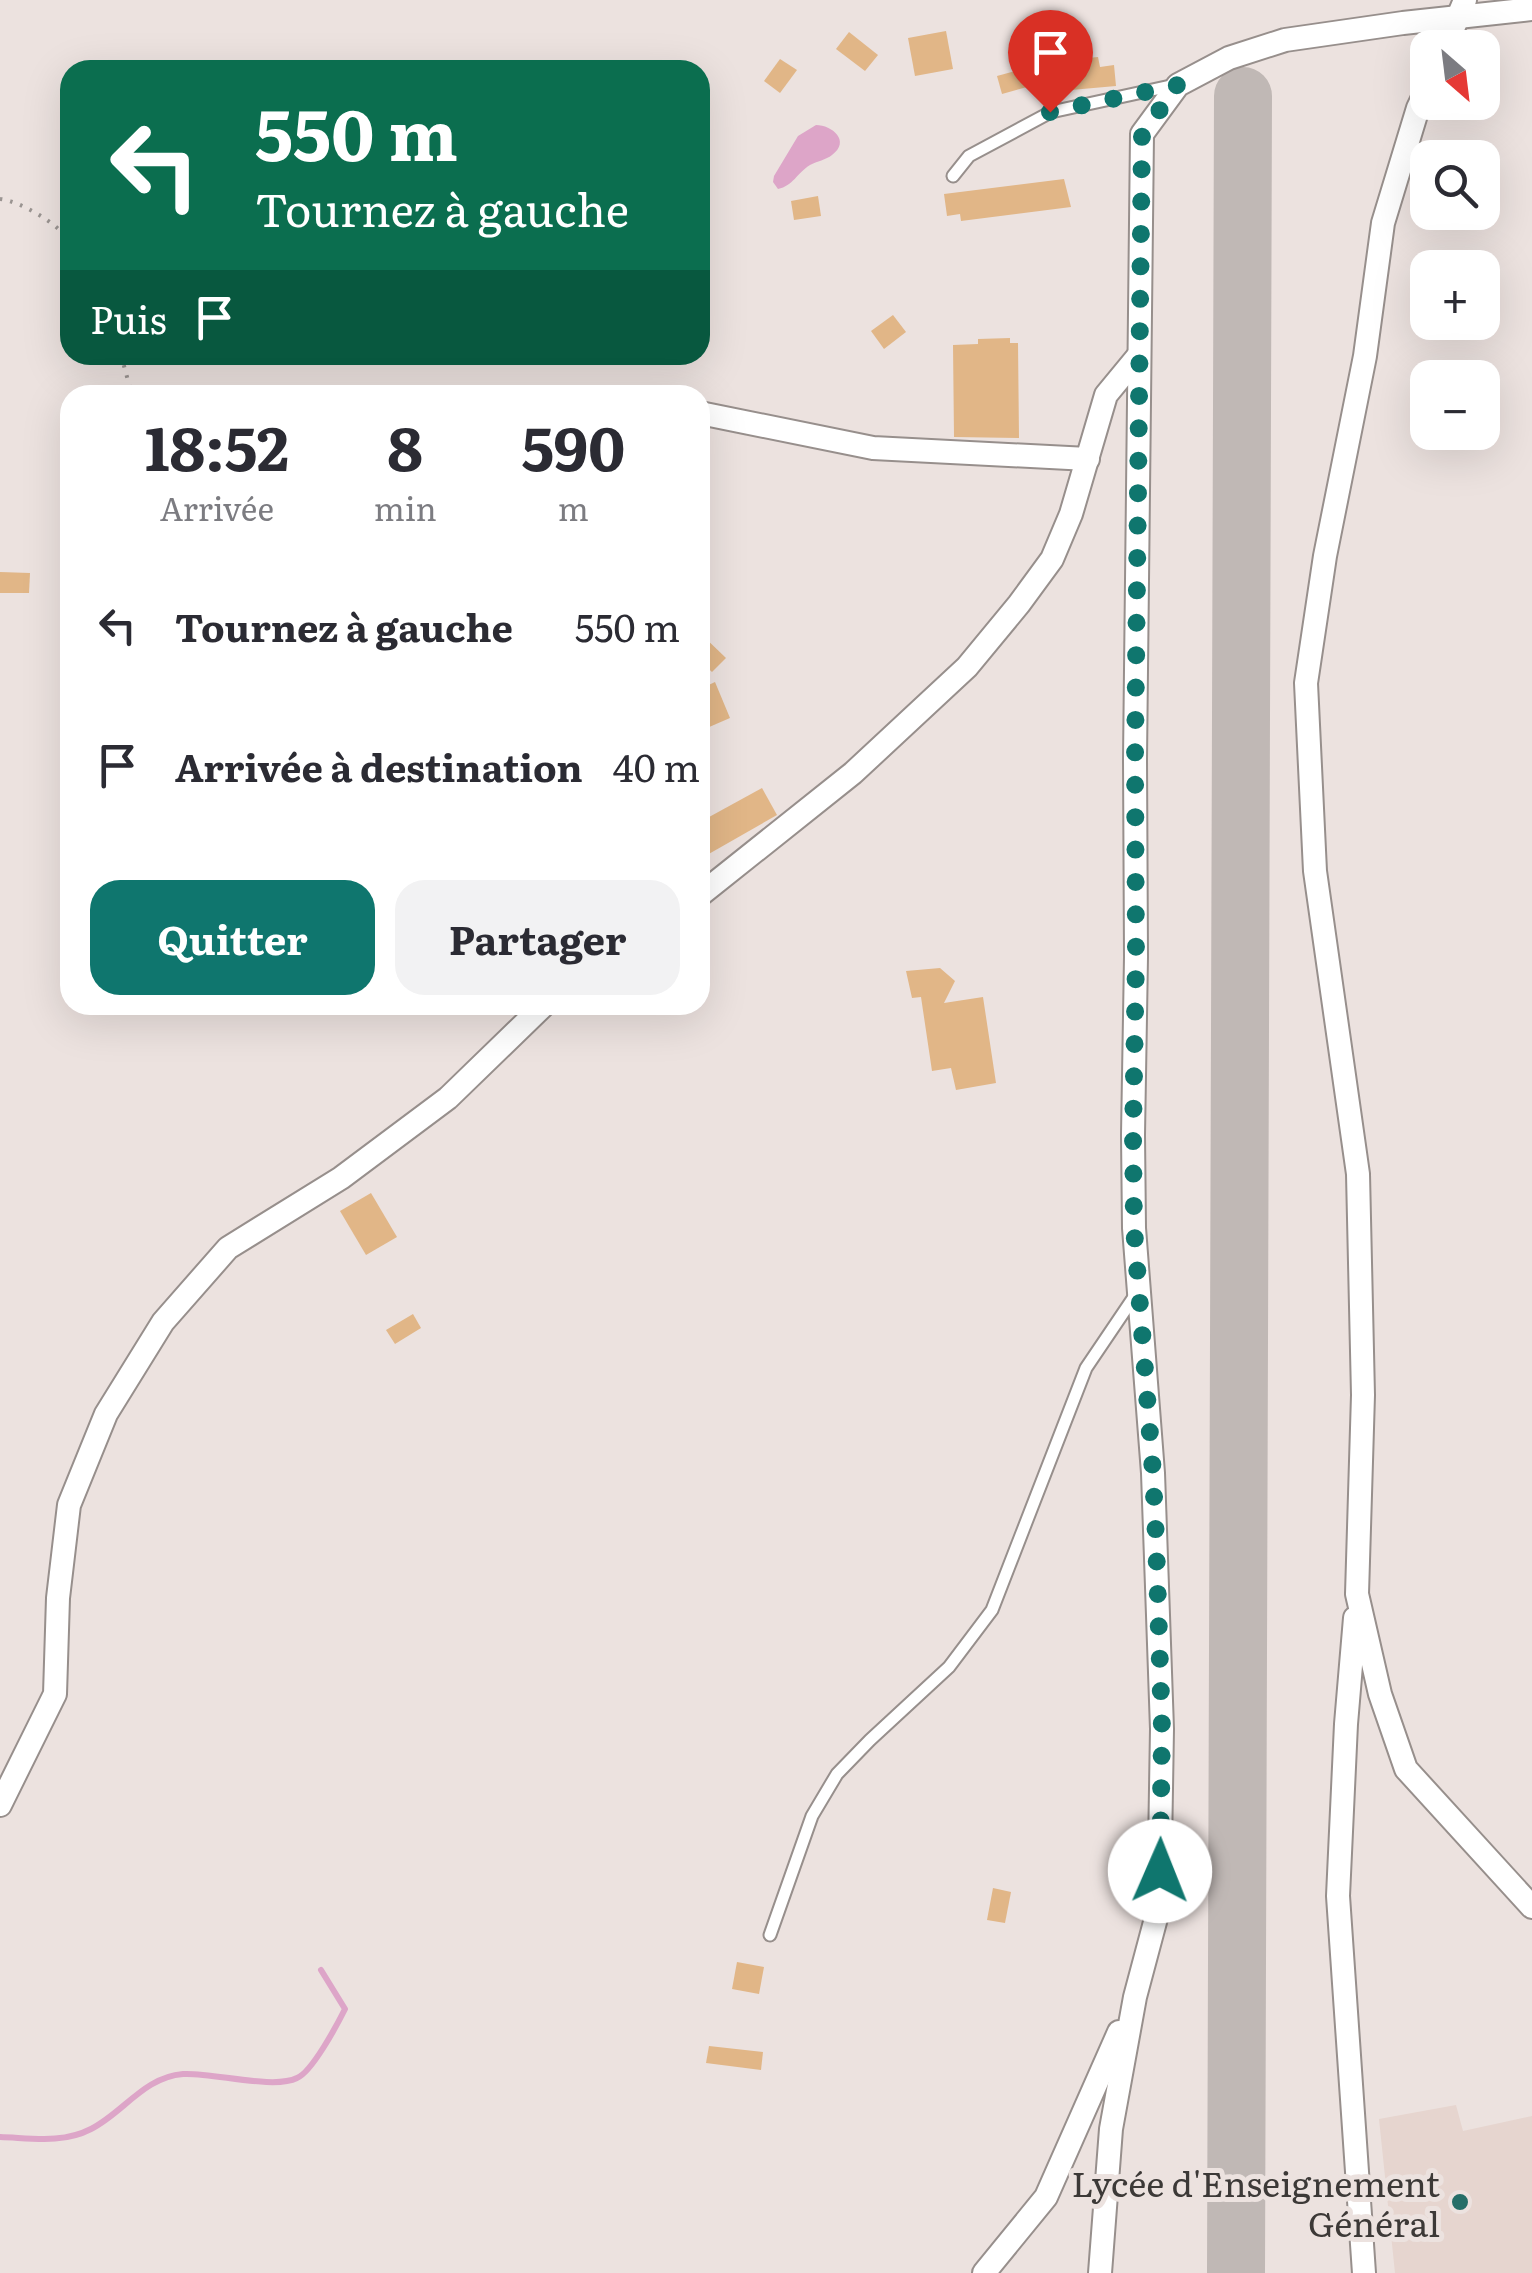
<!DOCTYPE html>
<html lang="fr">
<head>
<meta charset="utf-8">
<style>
  :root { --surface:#fff; --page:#f2f2f3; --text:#2b2b33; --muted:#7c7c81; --accent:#0f766e }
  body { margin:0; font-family:Literata,serif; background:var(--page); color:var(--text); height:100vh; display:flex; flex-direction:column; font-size:38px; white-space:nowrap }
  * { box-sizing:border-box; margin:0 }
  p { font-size:32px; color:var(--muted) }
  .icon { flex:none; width:55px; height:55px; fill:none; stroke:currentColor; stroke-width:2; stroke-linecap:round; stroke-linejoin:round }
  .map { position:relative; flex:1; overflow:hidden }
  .panel { position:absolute; left:60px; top:385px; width:650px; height:630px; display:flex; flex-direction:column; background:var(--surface); border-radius:30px; box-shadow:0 10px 40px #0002 }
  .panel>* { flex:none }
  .top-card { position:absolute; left:60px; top:60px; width:650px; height:305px; border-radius:30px; box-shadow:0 10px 40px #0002; background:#0b6e4f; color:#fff; overflow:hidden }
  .needle { width:65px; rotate:152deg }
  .buttons { position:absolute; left:1410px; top:30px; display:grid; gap:20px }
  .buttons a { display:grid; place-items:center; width:90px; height:90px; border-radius:20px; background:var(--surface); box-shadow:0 10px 40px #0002; font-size:50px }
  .pin { position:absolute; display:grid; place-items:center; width:85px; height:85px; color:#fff; margin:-102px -42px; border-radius:50% 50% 50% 0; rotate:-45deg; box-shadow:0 0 10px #0007 }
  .pin .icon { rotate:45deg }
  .me { position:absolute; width:110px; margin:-55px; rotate:1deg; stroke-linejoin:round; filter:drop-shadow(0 0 8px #0008) }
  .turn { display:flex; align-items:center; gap:35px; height:210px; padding:0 30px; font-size:45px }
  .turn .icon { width:130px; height:130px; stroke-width:2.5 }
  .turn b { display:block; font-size:70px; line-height:85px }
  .then { display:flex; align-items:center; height:95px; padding:0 30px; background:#0003; gap:20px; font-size:38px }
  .eta { display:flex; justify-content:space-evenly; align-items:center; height:170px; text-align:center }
  .eta b { font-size:60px; font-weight:700; line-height:70px }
  .cta { display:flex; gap:20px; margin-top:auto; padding:20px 30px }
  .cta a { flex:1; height:115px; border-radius:30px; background:var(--accent); color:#fff; font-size:40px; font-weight:700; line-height:115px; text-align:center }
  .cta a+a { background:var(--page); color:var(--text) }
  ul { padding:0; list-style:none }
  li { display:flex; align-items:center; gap:30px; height:140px; padding:0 30px }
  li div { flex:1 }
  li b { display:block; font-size:38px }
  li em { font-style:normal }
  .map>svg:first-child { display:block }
  .built { fill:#e6d5cf }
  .water { fill:#dda5c8 }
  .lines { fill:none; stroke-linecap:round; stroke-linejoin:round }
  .stream { stroke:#dda5c8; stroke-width:6 }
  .taxiway { stroke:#c0b8b5; stroke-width:58 }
  .building { fill:#e1b687 }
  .lane-casing { stroke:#978f8c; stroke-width:15 }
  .street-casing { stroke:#978f8c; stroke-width:26 }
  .path { stroke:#9a9491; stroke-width:4; stroke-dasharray:2.5 8; stroke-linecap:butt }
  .lane { stroke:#fff; stroke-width:11 }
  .street { stroke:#fff; stroke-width:22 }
  .route { stroke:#0f766e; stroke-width:18; stroke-dasharray:0 32.4 }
  .poi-dot { fill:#256e68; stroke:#ece2df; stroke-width:4 }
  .labels { text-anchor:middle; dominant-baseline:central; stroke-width:10; stroke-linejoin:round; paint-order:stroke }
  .poi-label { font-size:35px; fill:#3c3937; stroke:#ece2df; text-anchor:end }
</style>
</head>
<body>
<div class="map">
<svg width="1532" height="2273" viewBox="0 0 1532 2273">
  <rect width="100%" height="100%" fill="#ece2df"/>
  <!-- built -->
  <path class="built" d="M1456,2105L1463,2131L1532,2116V2273H1395L1379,2119Z"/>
  <!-- water -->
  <path class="water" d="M816,125C832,125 851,141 832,155C826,160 817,161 810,165C797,173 793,186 778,189L773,182L774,176L798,136Z"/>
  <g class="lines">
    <!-- stream -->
    <path class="stream" d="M0,2137C31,2138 62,2144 91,2129C123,2113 144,2077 183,2074C212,2072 273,2090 297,2078C312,2072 337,2025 345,2009L321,1970"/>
    <!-- taxiway -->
    <path class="taxiway" d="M1236,2273L1243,96"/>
  </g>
  <!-- building -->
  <g class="building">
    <path d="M946,31L953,69L915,76L908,38Z"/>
    <path d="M849,32L878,55L865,71L836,49Z"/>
    <path d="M1098,57L1100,67L1114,65L1116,86L1071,90L1068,60Z"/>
    <path d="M780,59L797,70L780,93L764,81Z"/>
    <path d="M1033,66L1038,84L1002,94L997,76Z"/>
    <path d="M1064,179L1071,207L961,221L960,214L947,216L944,194Z"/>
    <path d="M818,196L821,216L794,220L791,201Z"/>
    <path d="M893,315L906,332L884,349L871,331Z"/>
    <path d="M1010,338V343H1018L1019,438L954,437L953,345L978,344V339Z"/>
    <path d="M0,572L30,573L29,593H0Z"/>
    <path d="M700,633L726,658L712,672L700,661Z"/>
    <path d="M715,682L730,718L700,731V689Z"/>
    <path d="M762,788L777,815L700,859V822Z"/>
    <path d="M940,968L955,981L944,1003L983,997L996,1083L956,1090L951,1068L932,1071L921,997L912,998L906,971Z"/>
    <path d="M371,1193L397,1237L366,1255L340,1211Z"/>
    <path d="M413,1314L421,1328L395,1344L386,1330Z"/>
    <path d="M993,1888L1011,1892L1005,1923L987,1920Z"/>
    <path d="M737,1962L764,1967L759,1994L732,1989Z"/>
    <path d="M709,2046L763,2052L761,2070L706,2063Z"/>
  </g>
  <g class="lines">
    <defs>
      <g id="lane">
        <path d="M953,176L969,156L1051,112L1175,85"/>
        <path d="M770,1935L812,1816L837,1774L870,1740L949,1667L992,1610L1086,1368L1136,1294"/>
      </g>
      <g id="street">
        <path d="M1445,48L1465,0"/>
        <path d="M1428,87L1418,108L1383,223L1365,356L1325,556L1306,683L1315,871L1358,1174L1363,1395L1357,1594L1380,1694L1406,1769L1532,1907"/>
        <path d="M700,413L873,448L1088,459"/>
        <path d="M700,895L853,773L967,667L1019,604L1052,559L1071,514L1106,395L1139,355"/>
        <path d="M1355,1618L1346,1724L1338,1896L1364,2273"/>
        <path d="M0,1805L55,1694L58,1598L69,1505L106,1414L163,1322L228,1248L341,1178L448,1098L544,1005"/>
        <path d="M984,2273L1046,2197L1119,2032"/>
        <path d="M1100,2273L1111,2129L1135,1997L1159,1907L1162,1729L1153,1473L1134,1228L1133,1135L1136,957L1135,759L1142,134L1178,85L1229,58L1285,40L1403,23L1532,9"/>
      </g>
    </defs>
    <!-- lane casing -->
    <use href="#lane" class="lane-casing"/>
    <!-- street casing -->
    <use href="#street" class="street-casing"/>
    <!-- path -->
    <g class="path">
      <path d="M0,199C20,201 59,224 70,242"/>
      <path d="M121,355L132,395"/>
    </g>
    <!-- lane -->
    <use href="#lane" class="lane"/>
    <!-- street -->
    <use href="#street" class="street"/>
  </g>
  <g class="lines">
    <!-- route -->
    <path class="route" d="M1050,112L1178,85L1142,134L1135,758L1136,957L1133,1135L1134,1228L1153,1473L1156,1539L1162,1729L1160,1871"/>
  </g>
  <!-- markers -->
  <circle class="poi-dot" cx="1460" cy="2202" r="10"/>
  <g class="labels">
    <!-- poi labels -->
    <g class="poi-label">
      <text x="1440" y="2182">Lycée d'Enseignement<tspan x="1440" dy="40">Général</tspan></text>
    </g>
  </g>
</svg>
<div class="buttons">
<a><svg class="needle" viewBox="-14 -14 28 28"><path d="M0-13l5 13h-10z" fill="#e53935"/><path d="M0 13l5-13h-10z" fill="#7c7c81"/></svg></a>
<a><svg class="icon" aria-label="search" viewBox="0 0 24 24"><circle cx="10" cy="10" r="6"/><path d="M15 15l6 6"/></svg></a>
<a>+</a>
<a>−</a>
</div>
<div class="pin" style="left:1050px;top:112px;background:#d93025"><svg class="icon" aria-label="arrive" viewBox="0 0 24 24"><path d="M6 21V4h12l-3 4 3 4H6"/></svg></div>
<svg class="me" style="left:1160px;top:1871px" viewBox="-20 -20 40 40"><circle r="19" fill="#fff"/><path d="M0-13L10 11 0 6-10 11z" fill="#0f766e"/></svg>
<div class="top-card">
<div class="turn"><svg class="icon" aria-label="left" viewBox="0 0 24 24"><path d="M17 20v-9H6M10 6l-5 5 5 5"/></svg><div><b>550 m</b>Tournez à gauche</div></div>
<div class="then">Puis<svg class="icon" aria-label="arrive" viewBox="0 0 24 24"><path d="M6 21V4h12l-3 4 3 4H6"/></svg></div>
</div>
<section class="panel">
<div class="eta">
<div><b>18:52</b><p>Arrivée</p></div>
<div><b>8</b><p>min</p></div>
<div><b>590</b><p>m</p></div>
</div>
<ul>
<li><svg class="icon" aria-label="left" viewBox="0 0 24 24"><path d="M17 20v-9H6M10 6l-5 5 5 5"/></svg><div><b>Tournez à gauche</b></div><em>550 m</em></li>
<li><svg class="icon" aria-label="arrive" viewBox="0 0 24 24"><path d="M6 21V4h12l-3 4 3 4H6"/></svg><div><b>Arrivée à destination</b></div><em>40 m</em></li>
</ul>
<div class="cta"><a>Quitter</a><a>Partager</a></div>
</section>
</div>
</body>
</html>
